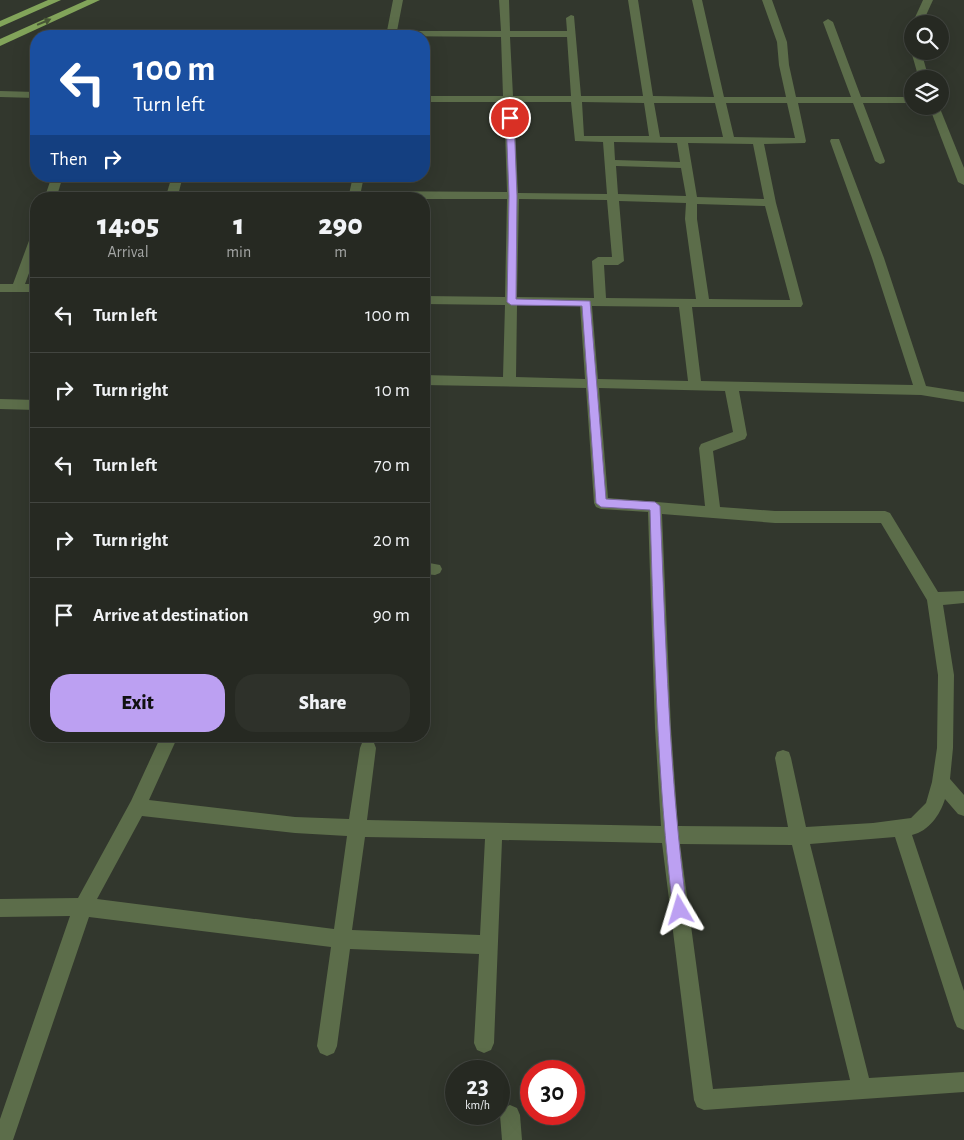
<!DOCTYPE html>
<html lang="en">
<head>
<meta charset="utf-8">
<style>
  :root { --surface:#262922; --page:#2e312a; --text:#f1f3f6; --muted:#a4a6a5; --line:#424540; --accent:#bca0f2 }
  body { margin:0; font-family:"Alegreya Sans",sans-serif; background:var(--page); color:var(--text); height:100vh; display:flex; flex-direction:column; font-size:19px; white-space:nowrap }
  * { box-sizing:border-box; margin:0 }
  p { font-size:16px; color:var(--muted) }
  .icon { flex:none; width:28px; height:28px; fill:none; stroke:currentColor; stroke-width:2; stroke-linecap:round; stroke-linejoin:round }
  .map { position:relative; flex:1; overflow:hidden }
  .details { position:absolute; left:30px; top:192px; width:400px; height:550px; display:flex; flex-direction:column; background:var(--surface); border-radius:20px; box-shadow:0 5px 20px #0002,0 0 0 1px var(--line) }
  .details>* { flex:none }
  .hud { position:absolute; left:30px; top:30px; width:400px; height:152px; border-radius:20px; box-shadow:0 5px 20px #0002,0 0 0 1px var(--line); background:#1a4fa0; color:#fff; overflow:hidden }
  .buttons { position:absolute; left:904px; top:15px; display:grid; gap:10px }
  .buttons a { display:grid; place-items:center; width:45px; height:45px; border-radius:50%; background:var(--surface); box-shadow:0 5px 20px #0002,0 0 0 1px var(--line); font-size:25px }
  .speed { position:absolute; left:445px; top:1060px; display:flex; gap:10px; font-size:25px; font-weight:700; text-align:center }
  .speed>* { display:grid; place-content:center; width:65px; height:65px; border-radius:50%; background:var(--surface); box-shadow:0 5px 20px #0002,0 0 0 1px var(--line); line-height:1 }
  .speed small { font-size:12px; font-weight:400 }
  .speed .limit { border:8px solid #d22; background:#fff; color:#111 }
  .pin { position:absolute; display:grid; place-items:center; width:42px; height:42px; color:#fff; margin:-21px; border:2px solid #fff; border-radius:50%; box-shadow:0 1px 5px #0007 }
  .me { position:absolute; width:55px; margin:-28px; rotate:353deg; stroke-linejoin:round; filter:drop-shadow(0 0 4px #0008) }
  .turn { display:flex; align-items:center; gap:18px; height:105px; padding:0 20px; font-size:22px }
  .turn .icon { width:65px; height:65px; stroke-width:2.5 }
  .turn b { display:block; font-size:35px; line-height:42px }
  .then { display:flex; align-items:center; height:48px; padding:0 20px; background:#0003; gap:10px; font-size:19px }
  .eta { display:flex; justify-content:space-evenly; align-items:center; height:85px; text-align:center }
  .eta b { font-size:30px; font-weight:800; line-height:35px }
  .action { display:flex; gap:10px; margin-top:auto; padding:10px 20px }
  .action a { flex:1; height:58px; border-radius:20px; background:var(--accent); color:#111; font-size:20px; font-weight:800; line-height:58px; text-align:center }
  .action a+a { background:var(--page); color:var(--text) }
  ul { padding:0; list-style:none }
  li { display:flex; align-items:center; gap:15px; height:75px; padding:0 20px; border-top:1px solid var(--line) }
  li div { flex:1 }
  li b { display:block; font-size:19px }
  li em { font-style:normal }
  .map>svg:first-child { display:block }
  .lines { fill:none; stroke-linecap:round; stroke-linejoin:round }
  .minor { fill:#5c6d4a; fill-rule:evenodd }
  .major { fill:#82a45a; fill-rule:evenodd }
  .oneway { fill:#485736 }
  .route { fill:#bca0f2; stroke:#7a689d }
</style>
</head>
<body>
<div class="map">
<svg width="964" height="1140" viewBox="0 0 964 1140">
  <rect width="100%" height="100%" fill="#32372d"/>
  <g class="lines">
    <!-- minor -->
    <g class="minor">
      <path d="M393,0H403L397,31H501L499,0H509L510,31H567L566,18L571,15L574,16L581,96H643L628,0H638L653,96L714,97L692,0H702L724,97H786L779,65L777,42L762,0H772L787,42L789,65L796,97H851L823,22L828,19L833,22L861,97H912V103H863L885,161L884,163L880,164L875,161L853,103H798L806,141L805,143L764,144L776,203L803,304L801,307H692L701,381L913,385L872,258L830,141L831,139H839L884,258L926,386L964,392V402L921,395L739,391L747,435L745,439L713,451L720,507L775,511H885L890,513L938,592L964,591V603L943,605L954,675L953,748L950,779L964,795V816L958,814L945,799C940,815 929,831 912,835L964,991V1030L957,1027L954,1020L895,837L810,844L869,1078L964,1072V1092L704,1110L697,1107L694,1100L662,843L502,840L494,1043L491,1050L484,1053L477,1050L474,1043L479,954L350,949L337,1046L334,1053L327,1056L320,1053L317,1046L331,947L89,917L13,1140H0V1119L70,916L0,917V899L78,898L131,801L161,736H178L149,800L295,817L349,819L360,748L362,743L368,740L374,743L376,748L367,820L661,826L655,728L648,512L601,509L596,507L594,503L586,388L424,385V375L503,377L505,305L424,304V296L505,297L507,199H348L353,176H364L361,191L507,192L504,102H424V96H503L501,37L386,36ZM510,37H567L571,96H513ZM514,102H571L575,141L603,142L607,194L518,193ZM582,102L644,103L649,136H584ZM654,103H715L723,137H660ZM726,103H787L795,138L734,137ZM614,142L677,143L680,162L615,160ZM688,143L753,144L764,199L697,197ZM616,166L681,168L686,196L618,194ZM519,199L607,200L612,257H598L592,261L594,298L517,297ZM619,201L686,203L685,219L696,299L606,298L604,265H618L624,261ZM697,204L765,206L790,300L709,299L697,219ZM517,305L580,306L585,379L516,377ZM592,306L679,307L688,381L598,379ZM599,388L725,391L733,432L701,444L699,448L705,506L608,498ZM662,514L775,523H881L927,600L938,675L937,748L932,782L926,803L911,818L873,823L806,827L791,758L789,752L783,750L777,752L775,758L788,827L678,826L671,728ZM142,816L295,833L347,836L334,929L97,899ZM365,837L485,839L480,935L352,930ZM680,844L792,845L850,1080L713,1089Z"/>
      <path d="M923,0H933L922,24H912Z"/>
      <path d="M912,49V51H921L929,79H919L911,51Z"/>
      <path d="M0,91L36,92V98L0,97Z"/>
      <path d="M929,106H939L964,168V185L958,182Z"/>
      <path d="M52,176H63L56,199H44Z"/>
      <path d="M172,176H183L177,199H165Z"/>
      <path d="M36,234V254L25,284H36V292H0V284H13L30,238Z"/>
      <path d="M0,399L36,400V410L0,409Z"/>
      <path d="M424,562L440,565L442,569L440,573L435,575L424,574Z"/>
      <path d="M510,1105L517,1108L520,1115L522,1140H502L500,1115L503,1108Z"/>
    </g>
    <!-- major -->
    <g class="major">
      <path d="M48,0H61L0,27V21Z"/>
      <path d="M87,0H100L0,46V39Z"/>
    </g>
  </g>
  <!-- one-way arrows -->
  <defs><path id="oneway-solid" d="M-6-.8H1V-3.2L6.5 0L1 3.2V.8H-6Z" transform="scale(1.25)"/></defs>
  <use class="oneway" href="#oneway-solid" transform="translate(44 22) rotate(-23)"/>
  <!-- route -->
  <path class="route" d="M510,116L514,118L517,196L516,299L590,301L606,499L655,502L660,506C666,642 669,776 687,910L685,915L680,918L675,915L673,910C657,778 654,644 650,510L601,507L596,503L582,306L511,305L507,302L509,196L506,118Z"/>
</svg>
<div class="buttons">
<a><svg class="icon" aria-label="search" viewBox="0 0 24 24"><circle cx="10" cy="10" r="6"/><path d="M15 15l6 6"/></svg></a>
<a><svg class="icon" aria-label="layers" viewBox="0 0 24 24"><path d="M12 4l9 5-9 5-9-5zM3 14l9 5 9-5"/></svg></a>
</div>
<div class="speed"><div>23<small>km/h</small></div><div class="limit">30</div></div>
<div class="pin" style="left:510px;top:118px;background:#d93025"><svg class="icon" aria-label="arrive" viewBox="0 0 24 24"><path d="M6 21V4h12l-3 4 3 4H6"/></svg></div>
<svg class="me" style="left:680px;top:910px" viewBox="-20 -20 40 40"><path d="M0-17L14 15 0 8-14 15z" fill="#bca0f2" stroke="#fff" stroke-width="4"/></svg>
<div class="hud">
<div class="turn"><svg class="icon" aria-label="left" viewBox="0 0 24 24"><path d="M17 20v-9H6M10 6l-5 5 5 5"/></svg><div><b>100 m</b>Turn left</div></div>
<div class="then">Then<svg class="icon" aria-label="right" viewBox="0 0 24 24"><path d="M7 20v-9h11M14 6l5 5-5 5"/></svg></div>
</div>
<section class="details">
<div class="eta">
<div><b>14:05</b><p>Arrival</p></div>
<div><b>1</b><p>min</p></div>
<div><b>290</b><p>m</p></div>
</div>
<ul>
<li><svg class="icon" aria-label="left" viewBox="0 0 24 24"><path d="M17 20v-9H6M10 6l-5 5 5 5"/></svg><div><b>Turn left</b></div><em>100 m</em></li>
<li><svg class="icon" aria-label="right" viewBox="0 0 24 24"><path d="M7 20v-9h11M14 6l5 5-5 5"/></svg><div><b>Turn right</b></div><em>10 m</em></li>
<li><svg class="icon" aria-label="left" viewBox="0 0 24 24"><path d="M17 20v-9H6M10 6l-5 5 5 5"/></svg><div><b>Turn left</b></div><em>70 m</em></li>
<li><svg class="icon" aria-label="right" viewBox="0 0 24 24"><path d="M7 20v-9h11M14 6l5 5-5 5"/></svg><div><b>Turn right</b></div><em>20 m</em></li>
<li><svg class="icon" aria-label="arrive" viewBox="0 0 24 24"><path d="M6 21V4h12l-3 4 3 4H6"/></svg><div><b>Arrive at destination</b></div><em>90 m</em></li>
</ul>
<div class="action"><a>Exit</a><a>Share</a></div>
</section>
</div>
</body>
</html>
